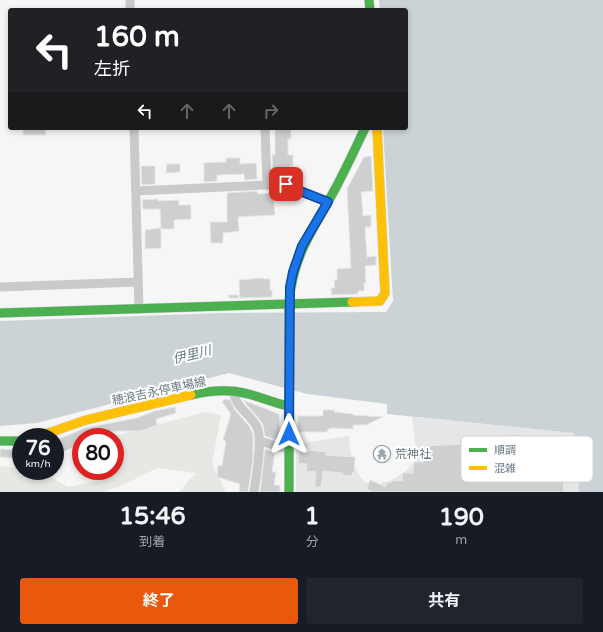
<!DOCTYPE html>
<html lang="ja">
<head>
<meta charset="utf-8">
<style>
  :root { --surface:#171b24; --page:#20242c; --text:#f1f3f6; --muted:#9ea1a6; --accent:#ea580c }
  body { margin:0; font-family:"Varela Round","Noto Sans JP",sans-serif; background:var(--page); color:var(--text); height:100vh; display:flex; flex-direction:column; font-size:15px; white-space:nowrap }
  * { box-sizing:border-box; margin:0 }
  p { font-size:13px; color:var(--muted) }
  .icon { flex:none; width:22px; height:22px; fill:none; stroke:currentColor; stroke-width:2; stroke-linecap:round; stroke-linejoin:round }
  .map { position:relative; height:492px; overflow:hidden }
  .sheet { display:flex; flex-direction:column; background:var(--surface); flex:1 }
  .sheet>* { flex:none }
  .guide { position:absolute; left:8px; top:8px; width:400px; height:122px; border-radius:4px; box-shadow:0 2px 6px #0003; background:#202124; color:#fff; overflow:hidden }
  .speed { position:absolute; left:12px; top:428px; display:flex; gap:8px; font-size:20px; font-weight:700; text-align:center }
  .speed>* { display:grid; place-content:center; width:52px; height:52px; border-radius:50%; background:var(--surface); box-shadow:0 2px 6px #0003; line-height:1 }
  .speed small { font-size:10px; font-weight:400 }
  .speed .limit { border:6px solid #d22; background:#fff; color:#111 }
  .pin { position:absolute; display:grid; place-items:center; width:34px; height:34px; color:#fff; margin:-17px; border-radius:8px; box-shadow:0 2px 6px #0006 }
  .me { position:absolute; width:44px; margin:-22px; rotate:0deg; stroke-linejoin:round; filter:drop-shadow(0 0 3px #0008) }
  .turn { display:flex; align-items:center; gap:14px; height:84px; padding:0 20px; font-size:18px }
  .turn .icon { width:52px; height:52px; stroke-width:2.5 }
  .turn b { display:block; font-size:28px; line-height:34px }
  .lanes { display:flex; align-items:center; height:38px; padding:0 20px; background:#0003; justify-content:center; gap:20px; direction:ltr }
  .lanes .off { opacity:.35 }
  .eta { display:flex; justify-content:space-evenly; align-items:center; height:68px; text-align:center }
  .eta b { font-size:24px; font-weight:700; line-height:28px }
  .primary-button { display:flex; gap:8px; margin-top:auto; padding:8px 20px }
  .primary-button a { flex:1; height:46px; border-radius:4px; background:var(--accent); color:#fff; font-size:16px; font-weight:700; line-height:46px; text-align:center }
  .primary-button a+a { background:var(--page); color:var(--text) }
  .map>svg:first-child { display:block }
  .built { fill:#e5e6e7 }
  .green { fill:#e5e8e3 }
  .water { fill:#cbd3d6 }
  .building { fill:#cdcfd0; stroke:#e6e6e6 }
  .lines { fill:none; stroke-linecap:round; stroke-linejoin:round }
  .fast-casing { stroke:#d2d3d4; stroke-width:10 }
  .slow-casing { stroke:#d2d3d4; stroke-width:10 }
  .street { stroke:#c9cacb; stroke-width:9 }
  .fast { stroke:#4caf50; stroke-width:9 }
  .slow { stroke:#ffc107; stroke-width:9 }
  .route-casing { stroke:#114b97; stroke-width:10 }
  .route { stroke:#1a73e8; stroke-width:7 }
  .labels { text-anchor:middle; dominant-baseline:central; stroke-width:4; stroke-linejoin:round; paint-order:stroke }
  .street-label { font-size:12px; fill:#687984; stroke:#fff }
  .poi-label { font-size:12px; fill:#687984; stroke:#fff; text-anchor:start }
  .water-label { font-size:13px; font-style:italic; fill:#647a7f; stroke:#fff }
  .key { fill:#fff; stroke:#d2d7da; stroke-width:1 }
  .key-label { font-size:11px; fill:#687984 }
</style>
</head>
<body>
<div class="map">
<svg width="603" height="492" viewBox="0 0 603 492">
  <rect width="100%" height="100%" fill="#f6f6f6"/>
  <!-- built -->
  <path class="built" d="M412,417L575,433L579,492H296V444L349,436L350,450L355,466L359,475L365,482L378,484L392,480L406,471L417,459Z"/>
  <!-- green -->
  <path class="green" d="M205,412L221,415L212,464L226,492H179L196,473L157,468L123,485L104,492H0V466L21,468V471H40L68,487L103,480L106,471H115V443L117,435Z"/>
  <!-- water -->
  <path class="water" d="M379,0H603V492H579L574,433L387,414V404L307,394L229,373L37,423L0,426V321L223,313L386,312L393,301L383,128H406V10H380Z"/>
  <!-- building -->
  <g class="building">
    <path d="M23,128H45L46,135H23Z"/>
    <path d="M275,128H291V139H288V155H293V166H290L291,175H273L272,155H275Z"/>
    <path d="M371,156L373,191L361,192L363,216L371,215V227H365L367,257L376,256V265L365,266L366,283H364V291H358V294L332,295L331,288H335L334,280H337V269L351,268L347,189L364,157Z"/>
    <path d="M226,158H240V164L256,163L257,179L245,180L244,174L217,175V181L204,182V163L226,162Z"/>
    <path d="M167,164H180V172L166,173Z"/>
    <path d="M141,166H155V184L142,185Z"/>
    <path d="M257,191L258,194L273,193L275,215L238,217L239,231L223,233V243H211L210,222H227V193Z"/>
    <path d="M158,199V201L179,200V205H191V219L174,220V229H161V248L145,249V230L161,228L160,209H143L142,200Z"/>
    <path d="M263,278V279H270V290H272V297L240,298L239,280Z"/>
    <path d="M228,295H238L239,298H229Z"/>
    <path d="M225,399L230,400L235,410L249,426L253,434V458L248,492H239L240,484L217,477L218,465L222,466L226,441L223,440L231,414L222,402Z"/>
    <path d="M243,400L279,414L280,441L265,436L263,425L259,419Z"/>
    <path d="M175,407L176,413L156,419L157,425L140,431H117L81,437L76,439L79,445L55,455V441L85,428L137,418L155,411Z"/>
    <path d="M323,410H335L334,412L353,414V415L383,417L366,425H353V429L332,428L328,429L327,432H298V416H323Z"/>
    <path d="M517,434L518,442L562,440L564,492H373L367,489L370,480L386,487V483H391V481H403L402,473H413L414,462H424V446L510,442L509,435Z"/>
    <path d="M0,449L15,450V458L0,457Z"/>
    <path d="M265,449L275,452L272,472H276L274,485L280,486V492H260Z"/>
    <path d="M308,450L326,452V455L355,457L354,473H352V476L343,475V473L323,471L321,487H315L316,472L306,471L307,464L298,463L299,451L308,452Z"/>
  </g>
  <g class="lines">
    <defs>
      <g id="fast">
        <path d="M369,0L370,10"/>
        <path d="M0,313L352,302"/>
        <path d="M191,395C208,391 227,389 244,393C259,396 273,403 289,406"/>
        <path d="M0,441H21"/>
        <path d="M289,492V303C293,256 312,231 334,191C345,171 355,149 365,128"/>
      </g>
      <g id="slow">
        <path d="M352,302L380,301L385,293L377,128"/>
        <path d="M37,437L86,420L191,395"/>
      </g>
    </defs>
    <!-- fast casing -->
    <use href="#fast" class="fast-casing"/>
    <!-- slow casing -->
    <use href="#slow" class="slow-casing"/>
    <!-- street -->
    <g class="street">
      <path d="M130,0V10"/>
      <path d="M134,128L139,309"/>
      <path d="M265,128L267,185"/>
      <path d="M136,191L286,184L300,191L328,202"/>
      <path d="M0,287L138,282"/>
      <path d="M234,391C234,407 250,413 257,427C263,439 256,477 254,492"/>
      <path d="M260,441L280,447L289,448"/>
    </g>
    <!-- fast -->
    <use href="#fast" class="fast"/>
    <!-- slow -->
    <use href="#slow" class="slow"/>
  </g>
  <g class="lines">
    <defs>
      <path id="route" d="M286,184L300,191L328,202L302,246L293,272L290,287L289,434"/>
    </defs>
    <!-- route casing -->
    <use href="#route" class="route-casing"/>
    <!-- route -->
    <use href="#route" class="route"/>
  </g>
  <!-- icons -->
  <defs>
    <symbol id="temple-ring" viewBox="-11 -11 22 22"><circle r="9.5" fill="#fff" stroke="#9aa5ac" stroke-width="1.5"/><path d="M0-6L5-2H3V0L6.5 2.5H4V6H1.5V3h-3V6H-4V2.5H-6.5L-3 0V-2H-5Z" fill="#9aa5ac"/></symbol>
  </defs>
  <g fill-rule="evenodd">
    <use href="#temple-ring" x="372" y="444" width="20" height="20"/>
  </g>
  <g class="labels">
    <!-- street labels -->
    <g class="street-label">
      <text transform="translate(159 391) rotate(-12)">穂浪吉永停車場線</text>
    </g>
    <!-- poi labels -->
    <g class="poi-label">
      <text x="395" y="454">荒神社</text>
    </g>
    <!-- water labels -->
    <g class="water-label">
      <text transform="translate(192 355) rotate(-14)">伊里川</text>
    </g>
  </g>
  <!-- legend -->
  <rect x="461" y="436" width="132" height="46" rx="6" class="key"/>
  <rect x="469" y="448" width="18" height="4" fill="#4caf50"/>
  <rect x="469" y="466" width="18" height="4" fill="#ffc107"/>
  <g class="key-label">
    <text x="494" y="454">順調</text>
    <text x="494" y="472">混雑</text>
  </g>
</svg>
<div class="speed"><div>76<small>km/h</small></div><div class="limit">80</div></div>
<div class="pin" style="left:286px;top:184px;background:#d93025"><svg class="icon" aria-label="arrive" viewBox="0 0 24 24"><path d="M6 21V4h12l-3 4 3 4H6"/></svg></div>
<svg class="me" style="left:289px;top:434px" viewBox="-20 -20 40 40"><path d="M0-17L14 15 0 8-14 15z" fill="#1a73e8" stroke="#fff" stroke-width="4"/></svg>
<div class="guide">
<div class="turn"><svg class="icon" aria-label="left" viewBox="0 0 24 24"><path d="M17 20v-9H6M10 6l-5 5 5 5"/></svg><div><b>160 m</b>左折</div></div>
<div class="lanes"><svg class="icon" aria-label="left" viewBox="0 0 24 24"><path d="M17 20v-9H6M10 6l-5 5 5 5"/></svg><svg class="icon off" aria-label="ahead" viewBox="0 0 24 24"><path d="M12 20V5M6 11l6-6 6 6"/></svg><svg class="icon off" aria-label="ahead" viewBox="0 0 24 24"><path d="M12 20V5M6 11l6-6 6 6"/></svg><svg class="icon off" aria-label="right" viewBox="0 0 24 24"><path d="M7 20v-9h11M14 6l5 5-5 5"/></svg></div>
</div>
</div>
<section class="sheet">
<div class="eta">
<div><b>15:46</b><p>到着</p></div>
<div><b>1</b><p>分</p></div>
<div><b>190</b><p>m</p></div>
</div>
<div class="primary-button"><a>終了</a><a>共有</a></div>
</section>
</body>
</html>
